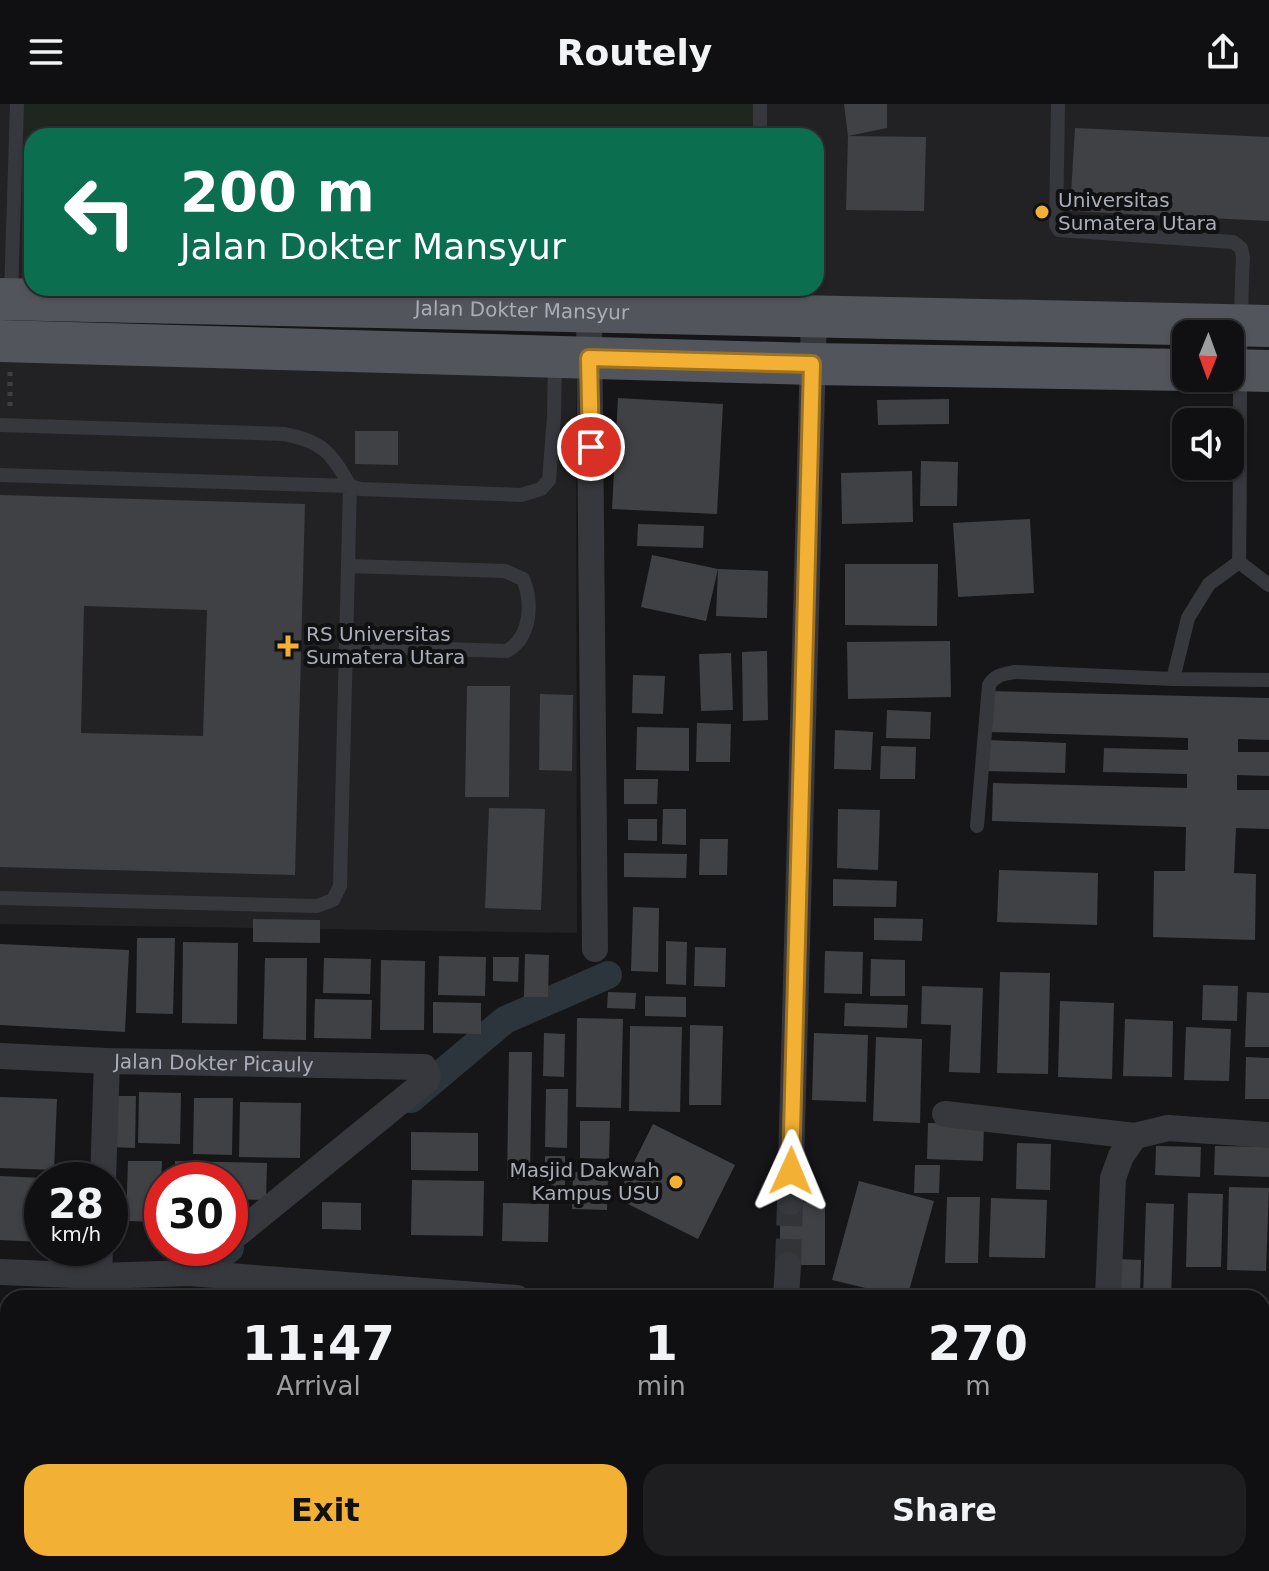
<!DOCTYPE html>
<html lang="en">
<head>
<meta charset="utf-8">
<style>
  :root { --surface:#101012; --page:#1e1e20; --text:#f1f3f6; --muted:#9c9d9f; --line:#303032; --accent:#f2b134 }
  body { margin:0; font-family:"DejaVu Sans",sans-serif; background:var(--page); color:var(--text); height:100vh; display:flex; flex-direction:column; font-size:30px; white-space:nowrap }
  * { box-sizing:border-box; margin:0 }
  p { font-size:26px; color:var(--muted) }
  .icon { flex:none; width:44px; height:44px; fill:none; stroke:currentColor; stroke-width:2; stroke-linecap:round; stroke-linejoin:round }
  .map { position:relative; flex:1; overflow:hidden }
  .side { position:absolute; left:0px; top:1186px; width:1270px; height:282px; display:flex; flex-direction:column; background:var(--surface); border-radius:24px 24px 0 0; box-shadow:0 2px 6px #0004,0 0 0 2px var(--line) }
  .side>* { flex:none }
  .guide { position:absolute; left:24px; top:24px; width:800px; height:168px; border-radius:24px; box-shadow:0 2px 6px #0004,0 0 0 2px var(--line); background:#0b6e4f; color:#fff; overflow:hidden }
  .needle { width:52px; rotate:181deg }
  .buttons { position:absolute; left:1172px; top:216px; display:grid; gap:16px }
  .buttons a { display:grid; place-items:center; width:72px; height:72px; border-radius:16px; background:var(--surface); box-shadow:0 2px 6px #0004,0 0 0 2px var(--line); font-size:40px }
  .speed { position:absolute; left:24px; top:1058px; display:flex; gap:16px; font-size:40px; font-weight:700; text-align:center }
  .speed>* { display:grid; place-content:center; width:104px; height:104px; border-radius:50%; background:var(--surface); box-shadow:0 2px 6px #0004,0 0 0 2px var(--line); line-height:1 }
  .speed small { font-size:20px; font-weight:400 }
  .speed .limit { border:12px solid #d22; background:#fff; color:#111 }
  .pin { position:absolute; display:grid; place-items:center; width:68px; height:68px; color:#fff; margin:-34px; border:4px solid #fff; border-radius:50%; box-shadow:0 2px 8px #0007 }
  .me { position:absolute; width:88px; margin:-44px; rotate:1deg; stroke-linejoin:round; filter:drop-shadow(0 0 6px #0008) }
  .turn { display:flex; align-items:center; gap:28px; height:168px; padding:0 24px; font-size:36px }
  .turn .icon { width:104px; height:104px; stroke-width:2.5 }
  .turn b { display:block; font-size:56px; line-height:68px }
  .eta { display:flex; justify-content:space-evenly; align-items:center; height:136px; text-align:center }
  .eta b { font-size:48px; font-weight:700; line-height:56px }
  .primary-button { display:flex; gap:16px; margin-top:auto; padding:16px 24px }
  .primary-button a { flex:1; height:92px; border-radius:24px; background:var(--accent); color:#111; font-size:32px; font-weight:700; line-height:92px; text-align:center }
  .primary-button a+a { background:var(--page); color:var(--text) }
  header { display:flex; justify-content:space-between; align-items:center; height:104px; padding:0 24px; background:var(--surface); font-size:36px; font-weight:700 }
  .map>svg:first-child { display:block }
  .built { fill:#222225; fill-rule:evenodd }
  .green { fill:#1e261f }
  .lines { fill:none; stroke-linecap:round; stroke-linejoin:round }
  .canal { stroke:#2c353c; stroke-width:28 }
  .building { fill:#404145; fill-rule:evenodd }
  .minor-tunnel { stroke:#333438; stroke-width:26; stroke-dasharray:26 13; stroke-linecap:butt }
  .path { stroke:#3d3f44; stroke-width:5; stroke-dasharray:4 6; stroke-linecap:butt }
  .service { stroke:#37383d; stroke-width:14 }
  .minor { stroke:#37383d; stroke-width:26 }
  .primary { stroke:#53555c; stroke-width:42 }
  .route-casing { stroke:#9d7322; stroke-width:20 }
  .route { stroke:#f2b134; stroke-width:14 }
  .poi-dot { fill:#f2b134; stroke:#111113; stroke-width:3 }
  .labels { text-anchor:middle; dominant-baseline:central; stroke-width:8; stroke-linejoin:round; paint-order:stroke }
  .poi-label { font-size:20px; fill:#a8adb8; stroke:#111113; text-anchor:start }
  .street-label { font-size:20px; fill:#a8adb8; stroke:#111113 }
</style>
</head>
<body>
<header><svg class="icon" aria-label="menu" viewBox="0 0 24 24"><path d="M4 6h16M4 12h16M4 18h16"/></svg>Routely<svg class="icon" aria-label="share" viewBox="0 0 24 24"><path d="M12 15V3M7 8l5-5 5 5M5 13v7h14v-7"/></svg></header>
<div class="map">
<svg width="1269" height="1467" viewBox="0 0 1269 1467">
  <rect width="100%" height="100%" fill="#161618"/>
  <!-- built -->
  <g class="built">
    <path d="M0,0H1269V227L0,195ZM32,32H816V184H32Z"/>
    <path d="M0,254L576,264L577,829L0,820Z"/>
  </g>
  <!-- green -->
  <path class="green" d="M17,0H760V32H32V54H15Z"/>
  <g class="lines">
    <!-- canal -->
    <g class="canal">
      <path d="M411,995L505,916L608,871"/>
      <path d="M220,1152L230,1144"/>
      <path d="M0,1333L8,1329"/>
    </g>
  </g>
  <!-- building -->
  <g class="building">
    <path d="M844,0H887V24L848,32Z"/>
    <path d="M1075,24L1269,33V117L1070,107Z"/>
    <path d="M848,32L926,33L924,107L846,106Z"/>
    <path d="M618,294L723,300L717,410L612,405Z"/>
    <path d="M949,295V320L878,321L877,296Z"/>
    <path d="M355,327H398V361L355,360Z"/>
    <path d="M921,357L958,358L957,402H920Z"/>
    <path d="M912,367L913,418L842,420L841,369Z"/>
    <path d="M0,391L305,400L295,771L0,763ZM84,502L207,506L203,632L81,629Z"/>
    <path d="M1030,415L1034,489L958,493L953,419Z"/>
    <path d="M638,420L704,422L703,444L637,442Z"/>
    <path d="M652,451L718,465L768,467L767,514L716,512L718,465L706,517L641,503Z"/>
    <path d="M845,460H938L937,522L845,521Z"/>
    <path d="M950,537L951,593L848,595L847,538Z"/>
    <path d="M767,547L768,616L743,617L742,548Z"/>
    <path d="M731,549L733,606L701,607L699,550Z"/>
    <path d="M633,571L665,572L663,610L632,609Z"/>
    <path d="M467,582H510L509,693H465Z"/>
    <path d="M990,587L1269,594V636L1238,635V648H1269V672L1237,671V686H1269V725L1236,724L1234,769L1256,770L1255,836L1153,833L1154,767H1185L1186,723L992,717L993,679L1187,684V670L1103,668L1104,644L1188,646V634L989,628Z"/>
    <path d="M540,590L573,591L572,667L539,666Z"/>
    <path d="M887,606L931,608L930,635L886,634Z"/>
    <path d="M697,619L731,620L730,658H696Z"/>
    <path d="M637,623L689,624V667L636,666Z"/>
    <path d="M835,626L873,628L871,666L834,665Z"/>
    <path d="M987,636L1066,639L1065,669L986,667Z"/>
    <path d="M881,642L916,643L915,675H880Z"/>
    <path d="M624,675H658L657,700H624Z"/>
    <path d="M489,704L545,705L541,806L485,804Z"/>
    <path d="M663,705H686V741L662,740Z"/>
    <path d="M838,705L880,706L878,766L837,764Z"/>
    <path d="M628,715H657V737L628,736Z"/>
    <path d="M700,735H728L727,771H699Z"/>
    <path d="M624,749L687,750L686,774L624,773Z"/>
    <path d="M999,766L1098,769L1097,821L997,818Z"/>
    <path d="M833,775L897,777L896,803L833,802Z"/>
    <path d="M633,803L659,804L658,868L631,867Z"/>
    <path d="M874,814L923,815L922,837L874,836Z"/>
    <path d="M253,815L320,816V839L253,838Z"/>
    <path d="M137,834H175L173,910L136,909Z"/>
    <path d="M666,837L687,838L686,881L666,880Z"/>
    <path d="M183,838L238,839L237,920L182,919Z"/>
    <path d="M0,840L129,846L125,928L0,921Z"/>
    <path d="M695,843L726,844L725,883L694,882Z"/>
    <path d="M825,847L863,848L862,890L824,889Z"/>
    <path d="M525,850L549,851L548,893H524Z"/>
    <path d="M439,852L486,853L485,892L438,891Z"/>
    <path d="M493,853H519L518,878L493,877Z"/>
    <path d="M265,854H307L306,936L263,935Z"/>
    <path d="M324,854L371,855L370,890L323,889Z"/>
    <path d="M871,855L905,856V892H870Z"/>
    <path d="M381,856L425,857L424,926H380Z"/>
    <path d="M1000,868L1050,869L1048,970L997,969Z"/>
    <path d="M1203,881L1238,882L1237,917L1202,916Z"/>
    <path d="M922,882L983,884L980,969L949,968L951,921L921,920Z"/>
    <path d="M608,888L636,889L635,905L607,904Z"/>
    <path d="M1247,888L1269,889V943H1245Z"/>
    <path d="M645,892L686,893V913L645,912Z"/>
    <path d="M315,895L372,896L371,935L314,934Z"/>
    <path d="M1060,897L1114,899L1112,975L1058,973Z"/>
    <path d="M433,898L481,899V930L433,929Z"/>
    <path d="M845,899L908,901L907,924L844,922Z"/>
    <path d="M577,914L623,915L621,1004L576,1003Z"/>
    <path d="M1125,915L1173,917L1172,973L1123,972Z"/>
    <path d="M690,921L723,922L721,1001H689Z"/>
    <path d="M630,922L682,923L680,1008L629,1007Z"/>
    <path d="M1186,923L1231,925L1229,977L1184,976Z"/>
    <path d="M544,929L565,930L564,973L543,972Z"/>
    <path d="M814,929L868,931L866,998L812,996Z"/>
    <path d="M876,933L922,935L920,1019L873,1017Z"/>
    <path d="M509,948H532L530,1075H507Z"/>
    <path d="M1246,953L1269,954V995H1245Z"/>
    <path d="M546,985H568L567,1044L545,1043Z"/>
    <path d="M139,988L181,989L180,1040L138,1039Z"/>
    <path d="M113,992H136L135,1044L112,1043Z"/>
    <path d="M0,993L57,995L54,1066L0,1064Z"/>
    <path d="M194,994H233L232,1051L193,1050Z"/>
    <path d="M240,998L301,999L300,1054L239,1053Z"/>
    <path d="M580,1017H610L609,1055L580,1054Z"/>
    <path d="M928,1019L984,1020L983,1057L927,1055Z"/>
    <path d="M653,1020L735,1061L698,1135L616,1094Z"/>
    <path d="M411,1028L478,1029V1067L411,1066Z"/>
    <path d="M1017,1039L1051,1040L1050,1086L1016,1085Z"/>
    <path d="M1156,1042L1201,1043L1200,1073L1155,1071Z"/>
    <path d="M1215,1042L1269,1043V1073L1214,1071Z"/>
    <path d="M545,1052H565V1093L544,1092Z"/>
    <path d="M128,1057H162L160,1118L126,1117Z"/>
    <path d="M175,1057L267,1059L266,1096L230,1095V1076H175Z"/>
    <path d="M915,1061H940L939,1089H914Z"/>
    <path d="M573,1068L608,1069L607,1106L572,1105Z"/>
    <path d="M0,1072L42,1074V1138L0,1136Z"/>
    <path d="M412,1076L484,1077L483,1132L411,1131Z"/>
    <path d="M859,1077L934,1097L907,1194L832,1176Z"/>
    <path d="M1229,1083L1269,1084L1266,1167L1227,1166Z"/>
    <path d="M1188,1089L1223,1090L1221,1163H1186Z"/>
    <path d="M947,1093H980L978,1159H945Z"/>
    <path d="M991,1094L1047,1096L1045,1154L989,1153Z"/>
    <path d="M322,1098L361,1099V1126L322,1125Z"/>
    <path d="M825,1098V1161H780V1099Z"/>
    <path d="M503,1099L549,1100L548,1138L502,1137Z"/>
    <path d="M1146,1099L1174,1100L1171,1194H1143Z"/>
    <path d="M1118,1155L1141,1156L1140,1194H1117Z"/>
    <rect x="0" y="1264" width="8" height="45"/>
    <rect x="1262" y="1289" width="7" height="51"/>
    <path d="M0,1342H8V1450L0,1449Z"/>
    <rect x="1262" y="1358" width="7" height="43"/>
    <path d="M638,1460H684V1466L638,1465Z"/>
    <path d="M708,1460H775L774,1467H708Z"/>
    <rect x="786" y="1460" width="30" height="4"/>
    <path d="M825,1460H853V1467H824Z"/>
    <rect x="866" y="1460" width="27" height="7"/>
    <path d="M901,1460H948V1467H900Z"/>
    <rect x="958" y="1460" width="32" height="7"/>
    <path d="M1007,1460H1042V1467H1006Z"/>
    <path d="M1058,1460H1131L1130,1467H1057Z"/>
    <rect x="1147" y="1460" width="53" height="7"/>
    <path d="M1218,1460H1262V1467H1217Z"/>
  </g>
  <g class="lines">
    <!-- minor-tunnel -->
    <path class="minor-tunnel" d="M788,1161L790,1098"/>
    <!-- path -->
    <path class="path" d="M10,268V302"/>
    <!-- service -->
    <g class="service">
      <path d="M1058,0L1056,121L1059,126L1233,138L1241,144L1243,153C1238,254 1241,356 1239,458L1269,481"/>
      <path d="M760,32V0"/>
      <path d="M11,191L17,0"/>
      <path d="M0,321L284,330C322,337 332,349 350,382L360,385L521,391L541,385L549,376L554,313L555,255"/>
      <path d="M0,371L350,382L340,782L333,796L317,802L0,794"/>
      <path d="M1239,458L1209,480L1188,514L1173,575L1269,576"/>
      <path d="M346,542L507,547C531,533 533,499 523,475L505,467L348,462"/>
      <path d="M977,722L989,581C995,571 1003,570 1014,568L1173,575"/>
    </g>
    <!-- minor -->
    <g class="minor">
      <path d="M589,208L595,845"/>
      <path id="s1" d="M0,952L107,957L424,963L428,972L426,977L230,1136"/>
      <path d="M945,1010L1135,1032"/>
      <path d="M103,1076L107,957"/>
      <path d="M790,1098L814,213"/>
      <path d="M0,1168L99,1172L189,1169L517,1194"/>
      <path d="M99,1172L100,1144"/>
      <path d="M786,1194L788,1161"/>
      <path d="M1108,1194L1113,1074L1121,1052L1135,1032L1168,1024L1269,1031"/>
      <path d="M1262,1248H1269"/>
    </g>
    <!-- primary -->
    <g class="primary">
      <path id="s2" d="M0,195L1269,222"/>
      <path d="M0,237L812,260L1186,266"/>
      <path d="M1230,266L1269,267"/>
    </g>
  </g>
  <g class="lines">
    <defs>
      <path id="route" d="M591,343L589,254L812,260L791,1067"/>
    </defs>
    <!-- route casing -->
    <use href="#route" class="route-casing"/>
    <!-- route -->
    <use href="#route" class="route"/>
  </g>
  <!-- markers -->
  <g class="poi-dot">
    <circle cx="1042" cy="108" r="8"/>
    <path d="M284 530h8v8h8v8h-8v8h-8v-8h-8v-8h8z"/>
    <circle cx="676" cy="1078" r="8"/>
  </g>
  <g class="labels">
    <!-- poi labels -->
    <g class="poi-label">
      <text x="1058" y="96">Universitas<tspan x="1058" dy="23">Sumatera Utara</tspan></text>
      <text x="306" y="530">RS Universitas<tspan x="306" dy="23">Sumatera Utara</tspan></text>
      <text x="660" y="1066" text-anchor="end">Masjid Dakwah<tspan x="660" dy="23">Kampus USU</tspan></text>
    </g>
    <!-- street labels -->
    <g class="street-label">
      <text stroke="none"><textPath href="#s2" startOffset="522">Jalan Dokter Mansyur</textPath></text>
      <text stroke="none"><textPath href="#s1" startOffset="214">Jalan Dokter Picauly</textPath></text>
    </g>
  </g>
</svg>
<div class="buttons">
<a><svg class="needle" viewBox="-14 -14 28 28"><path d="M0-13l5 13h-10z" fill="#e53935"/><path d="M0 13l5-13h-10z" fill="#9c9d9f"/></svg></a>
<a><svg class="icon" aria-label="sound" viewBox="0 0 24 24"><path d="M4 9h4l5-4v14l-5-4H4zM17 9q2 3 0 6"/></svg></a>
</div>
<div class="speed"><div>28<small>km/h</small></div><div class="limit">30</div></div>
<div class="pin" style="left:591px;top:343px;background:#d93025"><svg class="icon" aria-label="arrive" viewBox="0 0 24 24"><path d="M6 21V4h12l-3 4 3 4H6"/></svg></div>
<svg class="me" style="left:791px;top:1067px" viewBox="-20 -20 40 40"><path d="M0-17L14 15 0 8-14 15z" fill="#f2b134" stroke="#fff" stroke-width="4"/></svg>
<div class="guide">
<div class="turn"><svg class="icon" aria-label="left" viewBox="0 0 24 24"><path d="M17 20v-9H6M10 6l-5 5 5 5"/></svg><div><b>200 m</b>Jalan Dokter Mansyur</div></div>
</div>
<section class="side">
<div class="eta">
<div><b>11:47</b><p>Arrival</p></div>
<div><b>1</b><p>min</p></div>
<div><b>270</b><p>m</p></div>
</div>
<div class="primary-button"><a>Exit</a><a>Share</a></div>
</section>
</div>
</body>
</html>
